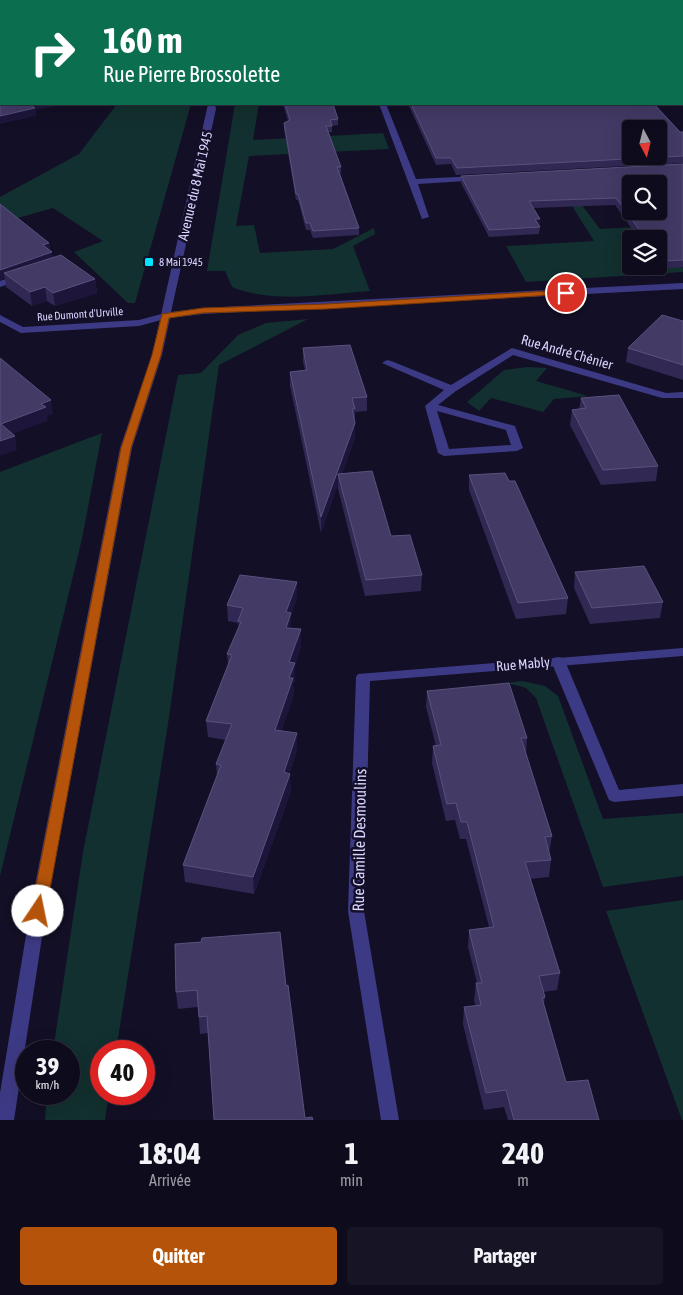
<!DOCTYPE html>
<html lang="fr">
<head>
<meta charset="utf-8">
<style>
  :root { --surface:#0e0b1c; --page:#171425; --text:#f1f3f6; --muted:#9b9ba3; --line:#2e2b3b; --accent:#b45309 }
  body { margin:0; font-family:"Asap Condensed",sans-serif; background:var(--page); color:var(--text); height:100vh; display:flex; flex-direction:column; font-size:19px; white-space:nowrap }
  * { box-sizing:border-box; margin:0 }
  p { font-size:16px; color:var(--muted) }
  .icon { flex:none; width:28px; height:28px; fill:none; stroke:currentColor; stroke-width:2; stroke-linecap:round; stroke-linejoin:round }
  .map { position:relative; height:1120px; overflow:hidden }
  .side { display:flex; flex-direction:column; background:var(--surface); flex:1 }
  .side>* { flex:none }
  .top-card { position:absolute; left:0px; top:0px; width:684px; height:105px; box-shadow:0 5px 20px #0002,0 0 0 1px var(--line); background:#0b6e4f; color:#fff; overflow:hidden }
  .needle { width:32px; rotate:173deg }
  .buttons { position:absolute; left:622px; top:120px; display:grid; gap:10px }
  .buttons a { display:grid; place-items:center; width:45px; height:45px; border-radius:5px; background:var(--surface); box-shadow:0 5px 20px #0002,0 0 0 1px var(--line); font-size:25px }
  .speed { position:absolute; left:15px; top:1040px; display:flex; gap:10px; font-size:25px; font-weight:700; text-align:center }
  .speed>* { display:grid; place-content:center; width:65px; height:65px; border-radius:50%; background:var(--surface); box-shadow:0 5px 20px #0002,0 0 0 1px var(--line); line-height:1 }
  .speed small { font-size:12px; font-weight:400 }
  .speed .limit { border:8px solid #d22; background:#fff; color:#111 }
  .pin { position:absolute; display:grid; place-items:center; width:42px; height:42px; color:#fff; margin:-21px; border:2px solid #fff; border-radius:50%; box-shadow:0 1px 5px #0007 }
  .me { position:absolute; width:55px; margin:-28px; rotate:11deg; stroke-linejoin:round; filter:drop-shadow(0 0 4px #0008) }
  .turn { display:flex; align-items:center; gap:18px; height:105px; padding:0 20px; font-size:22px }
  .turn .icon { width:65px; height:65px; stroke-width:2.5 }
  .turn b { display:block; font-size:35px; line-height:42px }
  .eta { display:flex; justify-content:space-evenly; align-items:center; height:85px; text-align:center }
  .eta b { font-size:30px; font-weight:700; line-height:35px }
  .action { display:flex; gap:10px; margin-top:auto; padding:10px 20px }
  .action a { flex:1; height:58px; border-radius:5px; background:var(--accent); color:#fff; font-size:20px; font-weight:700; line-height:58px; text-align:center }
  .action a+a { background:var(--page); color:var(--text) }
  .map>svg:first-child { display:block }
  .green { fill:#12302f; fill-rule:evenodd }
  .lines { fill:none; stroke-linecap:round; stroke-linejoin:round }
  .service { fill:#3d3a85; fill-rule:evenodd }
  .minor { fill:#3d3a85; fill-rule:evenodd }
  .tertiary { fill:#3d3a85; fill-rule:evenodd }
  .wall { fill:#312854 }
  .shaded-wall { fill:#1d163a }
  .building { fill:#433a66; stroke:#5a527e; fill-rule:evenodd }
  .route { fill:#b45309; stroke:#753606 }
  .poi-dot { fill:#00e5ff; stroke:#130f26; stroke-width:2 }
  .labels { text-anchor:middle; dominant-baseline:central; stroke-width:5; stroke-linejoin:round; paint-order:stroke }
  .far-poi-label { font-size:11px; fill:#d9d4ff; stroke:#130f26; text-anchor:start }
  .far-street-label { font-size:11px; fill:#d9d4ff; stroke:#130f26 }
  .street-label { font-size:14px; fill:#d9d4ff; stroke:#130f26 }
  .near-street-label { font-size:16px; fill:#d9d4ff; stroke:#130f26 }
</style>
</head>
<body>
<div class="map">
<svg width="683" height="1120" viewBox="0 0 683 1120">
  <rect width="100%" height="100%" fill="#130f26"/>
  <!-- green -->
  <g class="green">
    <path d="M403,0H683V6L682,1Z"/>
    <path d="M117,104H191L135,303H128L74,252L103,241L53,208L0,223V197L79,154Z"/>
    <path d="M235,104H259L253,140L383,133L389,149L249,156L236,226L254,225L260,253L333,249L374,228L375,234L353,246L370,291C326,294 275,304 232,287L225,271H207Z"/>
    <path d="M572,192L600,229L652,226L683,268V272L526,282L506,246L594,241L564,193ZM631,239H659V266H631Z"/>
    <path d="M308,319L219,365L168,724L116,1051H101V1094H109L105,1120H45L47,1094H69V1051H53L83,852L178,375L201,373L238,335L266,323Z"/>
    <path d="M527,367L547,368L536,381L588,396L554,399L543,412L491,398L479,411L467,402L504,370Z"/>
    <path d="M102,433L82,539L0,876V472Z"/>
    <path d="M522,681L545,686L558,696L603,819L683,813V876L603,887L536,698L526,688L507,683Z"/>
    <path d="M683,900V1120H682L606,911Z"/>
  </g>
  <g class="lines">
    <!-- service -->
    <path class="service" d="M558,657L563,658L565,661L619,790L683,784V796L614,802L609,800L551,661L553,658Z"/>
    <!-- minor -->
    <g class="minor">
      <path d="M105,0H114L115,1H106Z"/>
      <rect x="682" y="15" width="1" height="4"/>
      <rect x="682" y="93" width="1" height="5"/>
      <path d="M379,104H386L416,179L478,176H481V180L418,184L429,217L422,219Z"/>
      <path d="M21,274L26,277L24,279L0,287V281Z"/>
      <path d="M165,313L170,316L168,318L139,326L21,333L0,322V315L23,327L139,320Z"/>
      <path d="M512,348L666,393L683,392V398H662L513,355L456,391L438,405L515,426L523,448L517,451L444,456L438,453L425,406L444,390L382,363L387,360L391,361L451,385ZM437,411L506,430L511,445L449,449Z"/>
      <path d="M683,648V656L370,681L364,911L399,1120H381L348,911L356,677L358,674Z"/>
    </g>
    <!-- tertiary -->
    <path class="tertiary" d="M208,104H215L216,109L171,312L203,308L683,283V289L203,314L170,318L162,355L132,448L46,911L14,1120H0V1093L30,911L120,448L152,355Z"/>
  </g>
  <!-- wall -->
  <g class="wall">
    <path d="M283,104H333L338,119V125L332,126V132H328L341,167V173H340L359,228V235L313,238L310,230H306L298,200H296L284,129V123L288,121Z"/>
    <path d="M408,104H654L680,132H683V163L456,175L451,164L436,165Z"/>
    <path d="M683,164V267L661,269L659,266V239H639L615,205L533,208L540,227L539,234L489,237L461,183V176Z"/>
    <path d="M0,204L49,243L50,250L53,257L95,279L97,293L55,306L47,301L32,306L6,287L5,278L0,280Z"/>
    <path d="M683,321V380L626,362L628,348Z"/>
    <path d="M303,348L367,397V411L355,412V438L342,474L422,575L421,591L365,596L338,489V484L321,533L290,386V372L305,370L303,362Z"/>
    <path d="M581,398L658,466L656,481L601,485L570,425L572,410L579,409Z"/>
    <path d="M469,475L509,481L568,598L566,614L516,619L469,490Z"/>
    <path d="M575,572L663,602L660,618L590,624L574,588Z"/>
    <path d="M297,582V598L291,615V628L301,629V646L295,664V680L293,684L294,695L281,731L297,750L289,774L291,791L254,894L185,882L183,865L217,776L216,764L226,740L208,737L206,721L228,665L227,654L239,627L238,623L228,621L227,605Z"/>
    <path d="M427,691L527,738L526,754L552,836L549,853L551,860L549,877L530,879L560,973L557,990L543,992L545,997L544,1004L566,1082L599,1120H508L504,1107L484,1110L463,1024L464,1007L476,1006L474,1001L476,983H477L468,947L469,930L489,927L466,839H460L455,820L446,821L432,763L433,746H436L426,707Z"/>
    <path d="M175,944L286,986L305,1118L313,1120H214L208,1033L200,1034L198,1007L178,1009L176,992Z"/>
  </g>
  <!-- shaded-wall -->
  <g class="shaded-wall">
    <path d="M29,104H68L36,110V116L0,124V116Z"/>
    <path d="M535,219H540V226Z"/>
    <path d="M49,243L50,252H52L53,261L4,273L5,278L0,280V270L43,245Z"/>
    <path d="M95,279L97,293L55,306L53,293Z"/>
    <path d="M45,287L47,301L32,306L30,292Z"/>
    <path d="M51,400L53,414L47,416L48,421L3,437L1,424L41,404Z"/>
    <path d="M355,423V438L340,480L338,474V484L321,533V517Z"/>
    <path d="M15,436L17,450L0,456V441Z"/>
    <path d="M297,582V598L291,615V629L286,644V612Z"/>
    <path d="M301,629V646L295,664V680L293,684L294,695L276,747L275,730L289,662Z"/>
    <path d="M297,733V750L284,789V772Z"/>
    <path d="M290,774L291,791L254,894L253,877Z"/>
  </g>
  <!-- building -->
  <g class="building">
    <path d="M0,0H63L67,1H1V104H29L35,108L0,116V81H1V75H0Z"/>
    <path d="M285,104H333L338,119L330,120L332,126H326L341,167H337L359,228L313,231L310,223H306L298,194H296L284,123L290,120Z"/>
    <path d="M411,104H654L680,132H683V156L457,168L451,158H436ZM631,129H659V156H631Z"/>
    <path d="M683,164V260L662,261L659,257V239H646L616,198L529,201L540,219H535L540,227L489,230L461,176ZM631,184H659V211H631Z"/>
    <path d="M0,204L49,243L43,245L52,252L0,270Z"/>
    <path d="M61,255L95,279L53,293L45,287L30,292L4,273Z"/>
    <path d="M662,315L683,321V365L628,348Z"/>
    <path d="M350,345L367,397L352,398L355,409H352L355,423L321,517L290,372L307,370L303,348Z"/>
    <path d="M0,358L51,400L41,404L46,407L1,424L15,436L0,441Z"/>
    <path d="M619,395L658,466L603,470L572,410L586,408L581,398Z"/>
    <path d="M372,471L391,536L410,535L422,575L366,580L338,474Z"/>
    <path d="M505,473L509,481H515L568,598L518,603L469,475Z"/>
    <path d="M644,566L663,602L592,608L575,572Z"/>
    <path d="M240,575L297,582L286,612L291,613L286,628L301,629L289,662L295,663L289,678H293L275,730L297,733L284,772L290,774L253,877L183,865L221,765L216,764L232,724L206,721L232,655L227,654L241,622L238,621L243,608L227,605Z"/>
    <path d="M509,683L527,738H521L552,836L545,837L551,860L525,862L560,973L539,976L545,997L542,998L566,1082L588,1080L599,1120H514L506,1090L486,1093L464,1007L481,1005L476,983H482L469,930L494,927L467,822H461L456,803L447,804L433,746L441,745L427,691Z"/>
    <path d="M280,932L286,986L288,985L305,1118L312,1117L313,1120H214L207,1016L199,1017L197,990L176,992L175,944L201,942L202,938Z"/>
  </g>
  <!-- route -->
  <path class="route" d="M566,290L569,291V294L326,309L203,313L169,318L161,355L131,448L46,911L44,915L38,917L33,915L31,911L121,448L152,355L162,314L203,308L326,304Z"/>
  <!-- markers -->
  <rect class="poi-dot" x="144" y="257" width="10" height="10" rx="2.5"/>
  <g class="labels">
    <!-- far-poi labels -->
    <g class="far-poi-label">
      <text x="159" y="262">8 Mai 1945</text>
    </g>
    <!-- far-street labels -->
    <g class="far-street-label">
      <text transform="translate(80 314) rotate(-4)">Rue Dumont d'Urville</text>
    </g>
    <!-- street labels -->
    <g class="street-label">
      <text transform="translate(195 186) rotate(-77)">Avenue du 8 Mai 1945</text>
      <text transform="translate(567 352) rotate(16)">Rue André Chénier</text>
      <text transform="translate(523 664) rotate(-5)">Rue Mably</text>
    </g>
    <!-- near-street labels -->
    <g class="near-street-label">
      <text transform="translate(359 840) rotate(-89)">Rue Camille Desmoulins</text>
    </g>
  </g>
</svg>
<div class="buttons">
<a><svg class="needle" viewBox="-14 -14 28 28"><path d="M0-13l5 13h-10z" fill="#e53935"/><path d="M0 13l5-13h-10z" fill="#9b9ba3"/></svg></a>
<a><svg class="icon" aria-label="search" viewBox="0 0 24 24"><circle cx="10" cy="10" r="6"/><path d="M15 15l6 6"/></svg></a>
<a><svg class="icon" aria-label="layers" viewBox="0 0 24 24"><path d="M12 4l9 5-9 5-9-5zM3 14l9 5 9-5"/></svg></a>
</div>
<div class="speed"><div>39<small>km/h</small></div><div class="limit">40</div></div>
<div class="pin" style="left:566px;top:293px;background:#d93025"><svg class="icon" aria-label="arrive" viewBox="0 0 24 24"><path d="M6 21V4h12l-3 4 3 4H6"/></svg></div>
<svg class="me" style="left:38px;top:911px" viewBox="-20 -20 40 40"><circle r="19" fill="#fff"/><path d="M0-13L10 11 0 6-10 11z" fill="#b45309"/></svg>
<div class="top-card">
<div class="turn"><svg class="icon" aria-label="right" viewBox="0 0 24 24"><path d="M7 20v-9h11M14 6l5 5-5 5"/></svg><div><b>160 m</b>Rue Pierre Brossolette</div></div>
</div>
</div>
<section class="side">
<div class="eta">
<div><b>18:04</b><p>Arrivée</p></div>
<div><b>1</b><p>min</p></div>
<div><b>240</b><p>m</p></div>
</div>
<div class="action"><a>Quitter</a><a>Partager</a></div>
</section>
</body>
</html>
